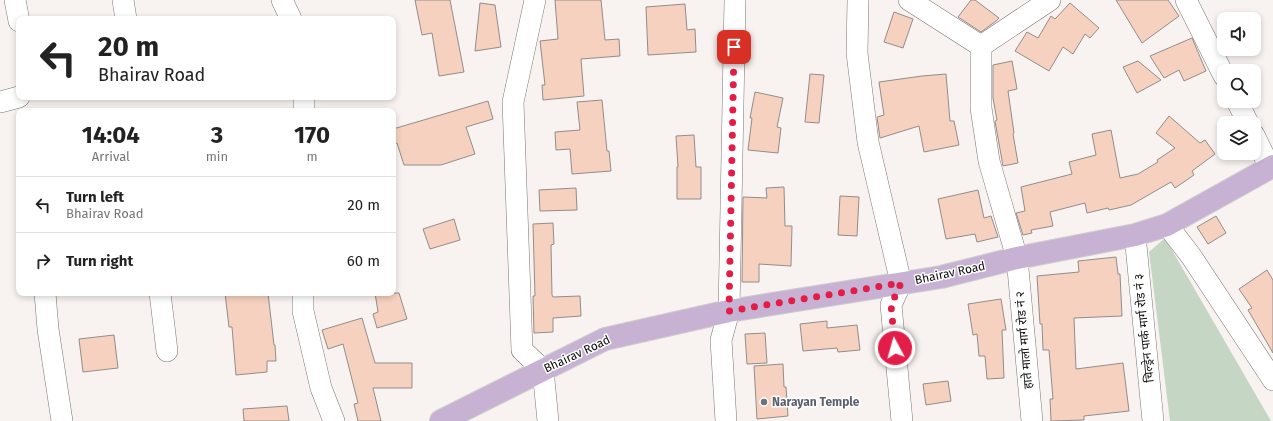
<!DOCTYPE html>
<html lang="en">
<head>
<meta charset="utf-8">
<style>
  :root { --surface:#fff; --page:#f6f6f6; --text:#222; --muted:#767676; --line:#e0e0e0 }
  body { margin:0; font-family:"Fira Sans","Noto Sans Devanagari",sans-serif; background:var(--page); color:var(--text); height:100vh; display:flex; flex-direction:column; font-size:15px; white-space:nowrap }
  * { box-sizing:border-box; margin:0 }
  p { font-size:13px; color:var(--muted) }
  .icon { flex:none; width:22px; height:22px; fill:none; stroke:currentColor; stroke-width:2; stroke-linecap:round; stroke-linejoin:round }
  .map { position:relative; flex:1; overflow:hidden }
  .panel { position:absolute; left:16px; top:108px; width:380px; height:188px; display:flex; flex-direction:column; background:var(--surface); border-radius:8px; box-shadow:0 2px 6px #0003 }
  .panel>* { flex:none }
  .top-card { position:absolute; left:16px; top:16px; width:380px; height:84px; border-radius:8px; box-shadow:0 2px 6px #0003; background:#fff; color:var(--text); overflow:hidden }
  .fabs { position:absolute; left:1217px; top:12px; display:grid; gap:8px }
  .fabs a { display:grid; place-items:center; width:44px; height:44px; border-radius:8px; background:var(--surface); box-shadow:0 2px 6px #0003; font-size:20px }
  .pin { position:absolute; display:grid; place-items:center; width:34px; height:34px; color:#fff; margin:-17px; border-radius:8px; box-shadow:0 2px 6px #0006 }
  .me { position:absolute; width:44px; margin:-22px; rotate:354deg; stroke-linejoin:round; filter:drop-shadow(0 0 3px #0008) }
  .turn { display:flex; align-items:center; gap:14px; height:84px; padding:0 16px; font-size:18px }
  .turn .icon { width:52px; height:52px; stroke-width:2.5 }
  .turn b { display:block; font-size:28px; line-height:34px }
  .eta { display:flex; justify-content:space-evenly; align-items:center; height:68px; text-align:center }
  .eta b { font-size:24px; font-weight:700; line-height:28px }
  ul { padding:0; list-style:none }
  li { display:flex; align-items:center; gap:12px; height:56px; padding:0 16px; border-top:1px solid var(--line) }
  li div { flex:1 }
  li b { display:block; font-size:15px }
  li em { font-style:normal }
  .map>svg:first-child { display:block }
  .green { fill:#c5d6c5 }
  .building { fill:#f7d1bf; stroke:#918d8b }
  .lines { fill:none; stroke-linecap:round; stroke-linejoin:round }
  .minor-casing { stroke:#7b7674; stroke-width:22 }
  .major-casing { stroke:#cfcece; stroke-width:24 }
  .minor { stroke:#fff; stroke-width:21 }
  .major { stroke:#c8b2d4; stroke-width:22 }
  .route { stroke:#e11d48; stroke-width:7; stroke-dasharray:0 12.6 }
  .worship-dot { fill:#6b7280; stroke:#fff; stroke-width:1.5 }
  .labels { text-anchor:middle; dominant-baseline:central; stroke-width:3; stroke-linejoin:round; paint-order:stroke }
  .street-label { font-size:12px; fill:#0d0c0b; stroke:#fff }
  .worship-label { font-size:12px; font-weight:bold; fill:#5b616d; stroke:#fff; text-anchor:start }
</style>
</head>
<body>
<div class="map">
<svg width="1273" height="421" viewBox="0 0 1273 421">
  <rect width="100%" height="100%" fill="#f8f3f0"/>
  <!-- green -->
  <path class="green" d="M1165,238L1271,421H1170L1149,252Z"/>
  <!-- building -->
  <g class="building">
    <path d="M415,0H450L464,72L439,76L432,33L422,35Z"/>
    <path d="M555,0H601L605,40L619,39L620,56L581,59L584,96L543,100L542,85H545L540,41L558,39Z"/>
    <path d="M971,0H975L999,18L996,21L981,32L958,17Z"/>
    <path d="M1116,0H1168L1179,16L1142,43Z"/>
    <path d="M480,3L495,5L501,47L475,51Z"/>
    <path d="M1070,3L1099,28L1090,38L1085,34L1073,54L1063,47L1049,71L1015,51L1027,32L1038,38L1051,16L1055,19Z"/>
    <path d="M685,4L687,30L695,29L696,52L648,55L646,7Z"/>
    <path d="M894,12L913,19L903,48L884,42Z"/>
    <path d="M1192,38L1206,71L1184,81L1179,70L1164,78L1150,56Z"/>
    <path d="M1012,61L1017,89L1008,91L1014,133L1013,134L1018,163L1003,166L995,121L997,120L993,98V65Z"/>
    <path d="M1138,61L1161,80L1137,93L1123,67Z"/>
    <path d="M810,74L824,75L819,123L805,122Z"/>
    <path d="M946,74L950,121H954L959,145L924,152L919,126L880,138L877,117L884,115L879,82L922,76Z"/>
    <path d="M755,92L783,98L777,127L781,128L778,153L748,150L752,118H750Z"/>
    <path d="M602,100L607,151H609L611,171L572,174L570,149L556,150L555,132L580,130L577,102Z"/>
    <path d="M488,101L493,119L466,127L475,154L441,165H404L397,143L393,144V129Z"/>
    <path d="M1169,116L1200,143L1205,140L1215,154L1192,171L1194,175L1175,188L1171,182L1131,205L1109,210L1108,208L1087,213L1085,203L1050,212L1053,226L1031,230L1032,233L1023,235L1016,213L1025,211L1021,187L1072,174L1069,162L1096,155L1092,134L1111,130L1120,178L1138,174L1158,162L1157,160L1175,148L1156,133Z"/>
    <path d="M694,135L696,167H701V199H677V167H678L676,136Z"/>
    <path d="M784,187L785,226H792L791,266L759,264V282H742L743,197L767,198L766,188Z"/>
    <path d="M576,188L577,210L540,211L539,190Z"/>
    <path d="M978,190L984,218L991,216L998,237L977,242L975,234L946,239L938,199Z"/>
    <path d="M840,196L859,197L857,236L838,235Z"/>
    <path d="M1216,216L1226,233L1208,244L1197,227Z"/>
    <path d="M454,219L460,240L430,249L423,229Z"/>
    <path d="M553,223L554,244L551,245L552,295L553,297L580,296L581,316L553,318V332L534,333L533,296H535L533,224Z"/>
    <path d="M1116,257L1118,274H1120L1122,316L1074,318L1076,369L1123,363L1129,411L1084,416V420L1051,421L1050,399H1053L1049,350H1043L1042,324H1040L1037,276L1079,272L1078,261Z"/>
    <path d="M1267,270L1273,280V353L1248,310L1252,308L1239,289Z"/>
    <path d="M225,293H268L274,345H275L276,361H267V372L236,375L232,327H229Z"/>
    <path d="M375,293H399L407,319L377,328L373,314L378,312Z"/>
    <path d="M1001,299L1006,330H1002L1004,378L987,379L985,356H979L977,334L973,335L968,304Z"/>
    <path d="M362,318L375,363H412V388H373L381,421H358L354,404L358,403L343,344L328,349L322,330Z"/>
    <path d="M827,321V328L857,325L860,350L838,352L837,348L803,351L800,324Z"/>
    <path d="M765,333L767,363L747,364L745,334Z"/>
    <path d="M114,335L118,368L83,372L79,339Z"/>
    <path d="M783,364L784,387H786L788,416L757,419L754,366Z"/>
    <path d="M948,381L951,401L926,405L923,384Z"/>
    <path d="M287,406L289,421H244L243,409Z"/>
  </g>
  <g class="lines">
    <defs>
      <g id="minor">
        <path d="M15,0L19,21"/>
        <path d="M123,0L126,19"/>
        <path d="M282,0L291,19"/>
        <path d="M535,0L513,102L522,350L543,370L548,421"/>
        <path d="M858,0L857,53L868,142L901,283L891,305L902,421"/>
        <path d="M909,0L981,46"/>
        <path d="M1186,0L1224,76"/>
        <path d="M304,97V111"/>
        <path d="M1237,101L1248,123"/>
        <path d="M0,102L19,97"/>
        <path d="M1254,135L1270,168"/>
        <path d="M1167,225L1191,256L1273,380"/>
        <path d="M1135,235L1153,421"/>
        <path d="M45,293L48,329L62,421"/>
        <path d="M160,293L167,351"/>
        <path d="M303,293V311L321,388L334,421"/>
        <path d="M726,421L721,340L729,311L735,0"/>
        <path d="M1032,421L1017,258L989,161L981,108V46L1050,0"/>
      </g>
      <path id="major" d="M441,421L605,339L729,311L941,277L1017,258L1135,235L1167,225L1273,166"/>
    </defs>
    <!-- minor casing -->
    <use href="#minor" class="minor-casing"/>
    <!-- major casing -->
    <use href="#major" class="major-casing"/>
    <!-- minor -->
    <use href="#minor" class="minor"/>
    <!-- major -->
    <use href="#major" class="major"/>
  </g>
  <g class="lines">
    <!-- route -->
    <path class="route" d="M734,47L729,311L901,283L891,305L895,348"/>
  </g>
  <!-- markers -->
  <circle class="worship-dot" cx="764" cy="402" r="4"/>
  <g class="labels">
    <!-- street labels -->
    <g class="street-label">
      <text transform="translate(950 273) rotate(-12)">Bhairav Road</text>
      <text transform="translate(1144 328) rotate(-96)">चिल्ड्रेन पार्क मार्ग रोड नं ३</text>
      <text transform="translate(1024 340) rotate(-95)">हाते मालो मार्ग रोड नं २</text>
      <text transform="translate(577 354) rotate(-25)">Bhairav Road</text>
    </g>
    <!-- worship labels -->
    <g class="worship-label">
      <text x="772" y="402">Narayan Temple</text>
    </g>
  </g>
</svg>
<div class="fabs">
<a><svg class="icon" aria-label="sound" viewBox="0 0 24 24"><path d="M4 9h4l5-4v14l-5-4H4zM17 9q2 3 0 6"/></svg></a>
<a><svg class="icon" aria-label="search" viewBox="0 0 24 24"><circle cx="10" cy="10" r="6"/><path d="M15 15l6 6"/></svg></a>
<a><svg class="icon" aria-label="layers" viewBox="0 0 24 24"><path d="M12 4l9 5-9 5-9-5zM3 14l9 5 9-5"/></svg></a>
</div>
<div class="pin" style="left:734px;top:47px;background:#d93025"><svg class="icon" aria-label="arrive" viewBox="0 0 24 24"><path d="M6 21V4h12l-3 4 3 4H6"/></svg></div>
<svg class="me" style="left:895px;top:348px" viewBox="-20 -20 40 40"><circle r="17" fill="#e11d48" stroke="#fff" stroke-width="3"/><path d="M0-11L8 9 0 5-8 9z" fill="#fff"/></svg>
<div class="top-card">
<div class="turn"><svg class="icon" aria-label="left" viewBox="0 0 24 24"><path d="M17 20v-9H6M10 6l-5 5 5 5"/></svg><div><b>20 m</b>Bhairav Road</div></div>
</div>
<section class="panel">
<div class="eta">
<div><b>14:04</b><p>Arrival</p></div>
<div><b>3</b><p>min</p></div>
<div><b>170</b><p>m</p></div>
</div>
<ul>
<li><svg class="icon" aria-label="left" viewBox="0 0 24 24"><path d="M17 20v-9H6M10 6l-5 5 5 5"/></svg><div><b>Turn left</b><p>Bhairav Road</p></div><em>20 m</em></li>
<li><svg class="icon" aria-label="right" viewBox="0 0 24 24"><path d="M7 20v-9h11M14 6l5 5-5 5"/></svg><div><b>Turn right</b></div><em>60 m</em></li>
</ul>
</section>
</div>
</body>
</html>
